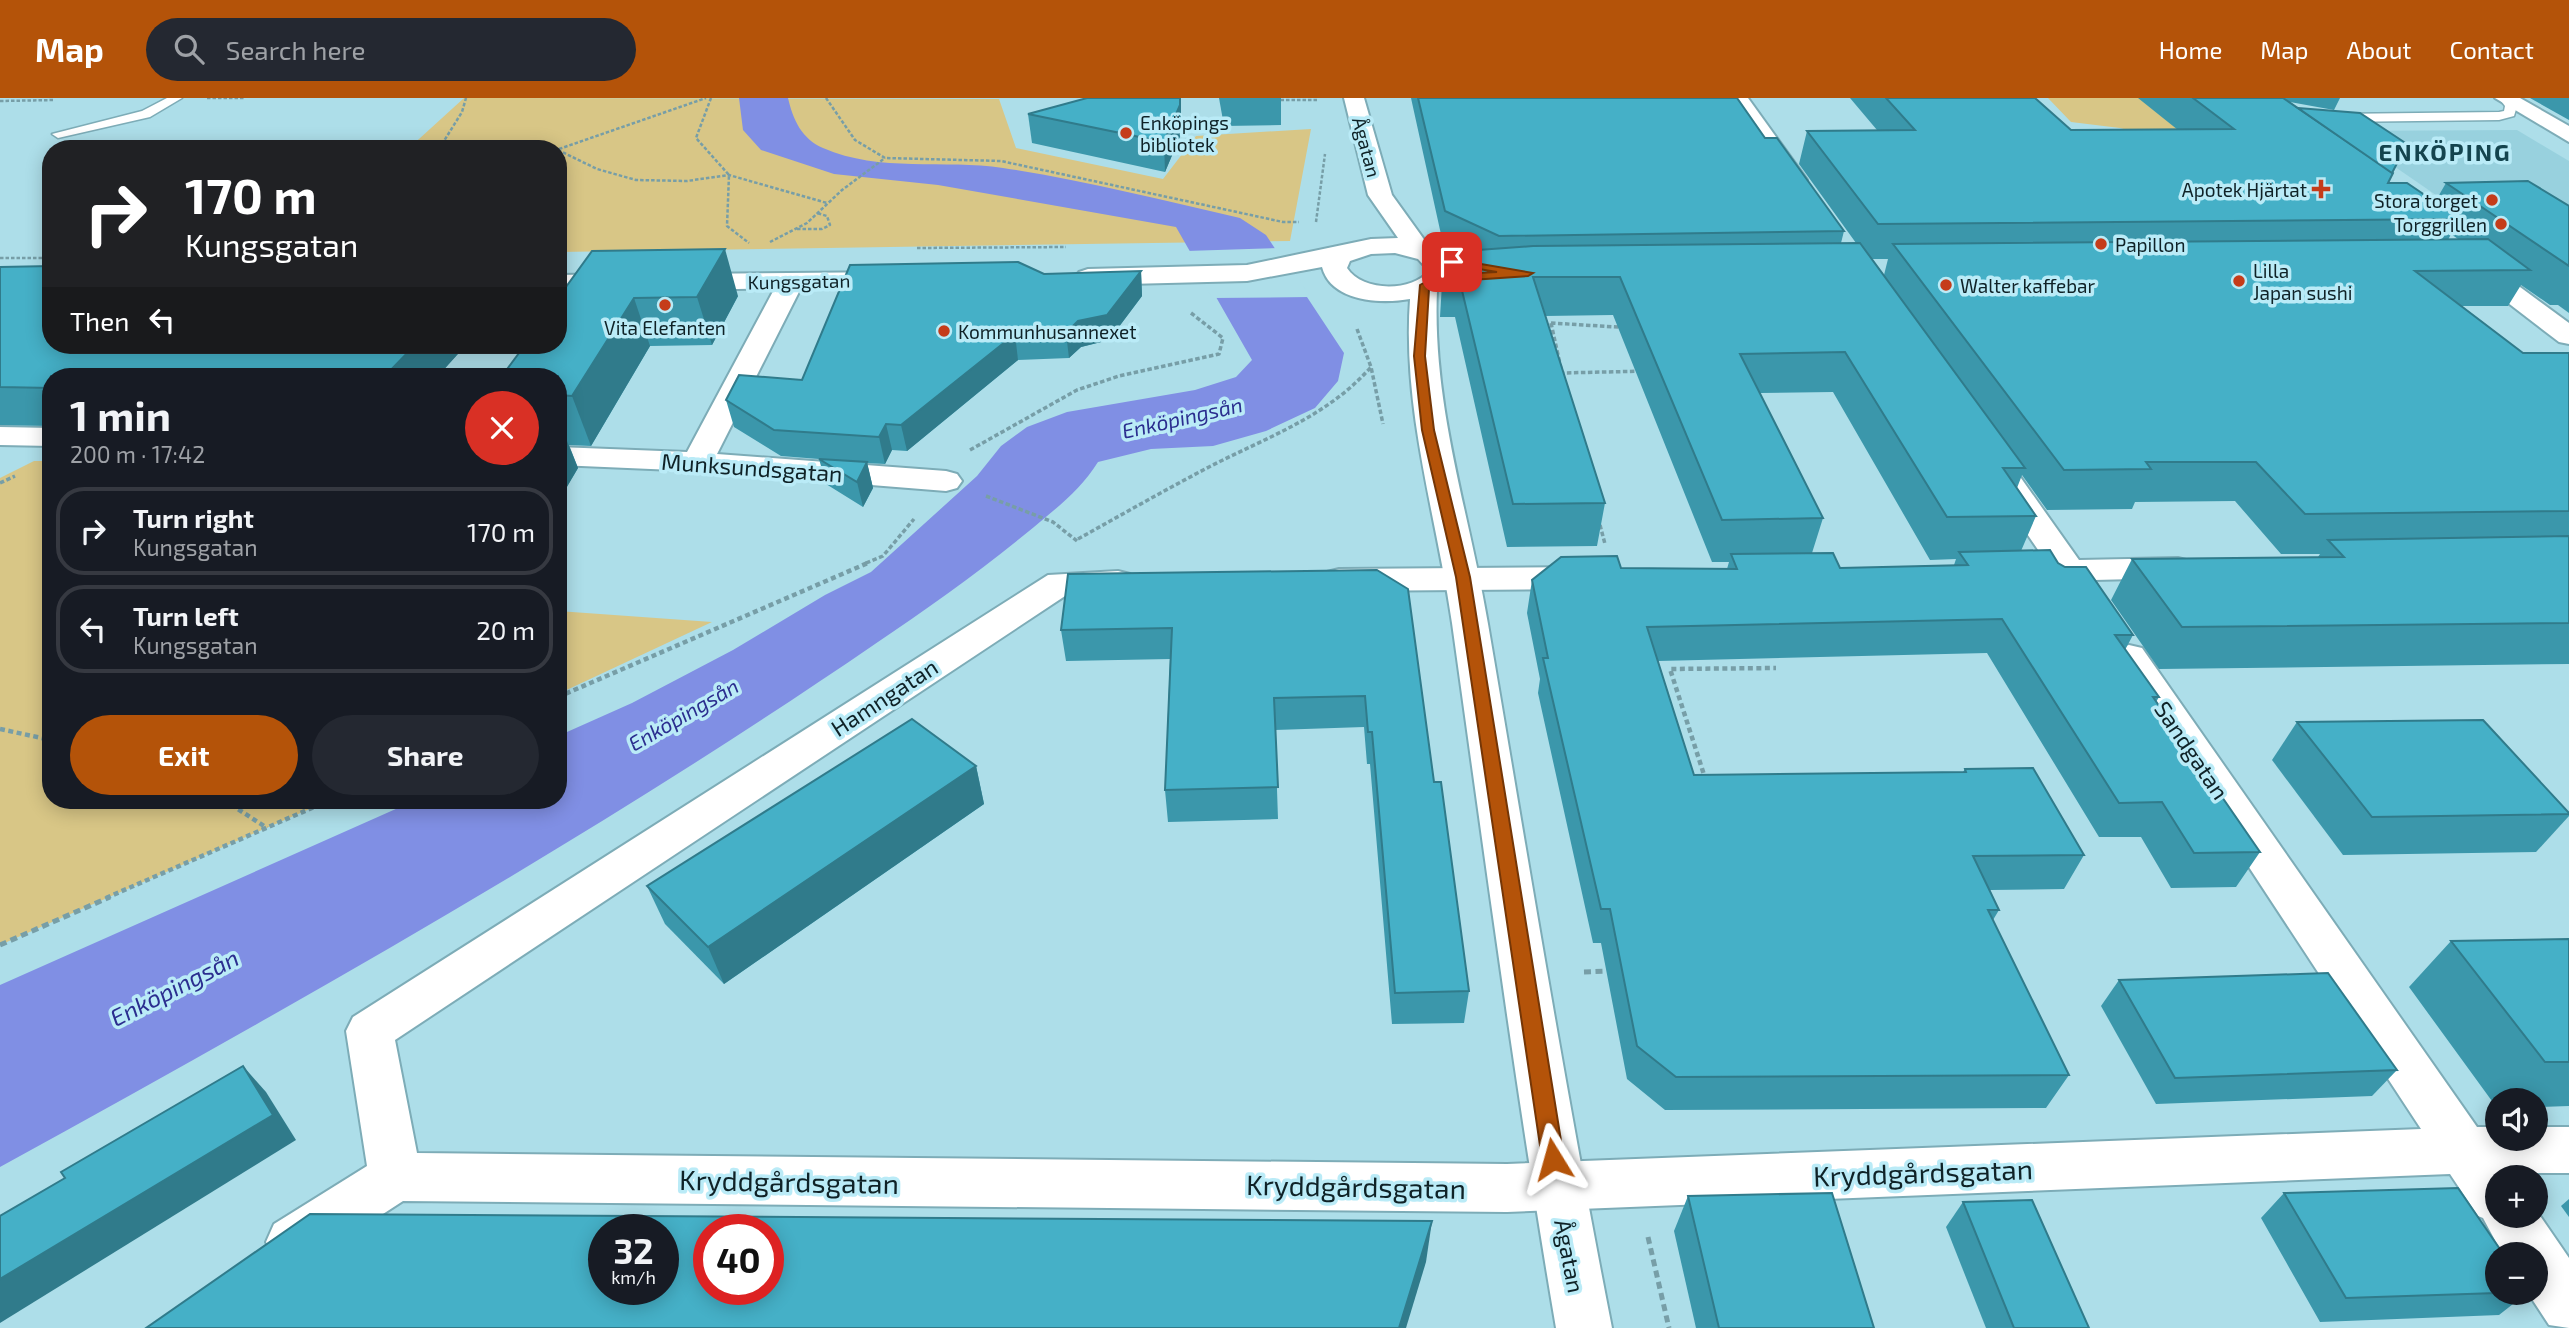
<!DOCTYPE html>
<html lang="en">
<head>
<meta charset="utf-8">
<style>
  :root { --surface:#171b24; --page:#242831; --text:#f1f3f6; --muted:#9ea1a6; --line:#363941; --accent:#b45309 }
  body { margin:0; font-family:"Exo 2",sans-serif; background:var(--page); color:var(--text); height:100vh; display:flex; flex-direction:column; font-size:26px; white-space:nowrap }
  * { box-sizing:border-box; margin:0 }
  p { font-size:23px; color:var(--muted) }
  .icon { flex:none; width:38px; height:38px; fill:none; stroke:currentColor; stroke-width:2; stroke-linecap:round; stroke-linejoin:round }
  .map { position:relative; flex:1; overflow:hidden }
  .details { position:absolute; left:42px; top:270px; width:525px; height:441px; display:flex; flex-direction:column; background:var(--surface); border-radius:28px; box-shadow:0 4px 18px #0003 }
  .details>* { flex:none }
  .guide { position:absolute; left:42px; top:42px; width:525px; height:214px; border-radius:28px; box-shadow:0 4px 18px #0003; background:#202124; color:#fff; overflow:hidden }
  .controls { position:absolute; left:2485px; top:990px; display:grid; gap:14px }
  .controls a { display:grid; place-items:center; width:63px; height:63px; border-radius:50%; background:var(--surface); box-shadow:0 4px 18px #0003; font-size:35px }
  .speed { position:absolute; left:588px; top:1116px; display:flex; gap:14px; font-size:35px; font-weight:700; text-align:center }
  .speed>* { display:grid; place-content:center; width:91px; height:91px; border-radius:50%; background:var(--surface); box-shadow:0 4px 18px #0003; line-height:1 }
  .speed small { font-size:18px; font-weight:400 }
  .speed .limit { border:10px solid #d22; background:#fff; color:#111 }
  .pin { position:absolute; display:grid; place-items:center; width:60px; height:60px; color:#fff; margin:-30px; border-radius:14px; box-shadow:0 4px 10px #0006 }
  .me { position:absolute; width:77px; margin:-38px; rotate:352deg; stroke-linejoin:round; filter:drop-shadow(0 0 5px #0008) }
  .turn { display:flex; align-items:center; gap:24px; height:147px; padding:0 28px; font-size:32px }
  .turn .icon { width:91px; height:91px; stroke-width:2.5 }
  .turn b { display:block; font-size:49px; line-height:60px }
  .then { display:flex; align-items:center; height:66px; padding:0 28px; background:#0003; gap:14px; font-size:26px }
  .round { display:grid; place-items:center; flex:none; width:74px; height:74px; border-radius:37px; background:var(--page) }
  .summary { display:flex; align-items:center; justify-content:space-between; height:119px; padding:0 28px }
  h1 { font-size:42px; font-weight:700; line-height:52px }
  .primary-button { display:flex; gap:14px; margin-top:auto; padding:14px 28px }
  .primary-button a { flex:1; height:80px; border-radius:42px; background:var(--accent); color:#fff; font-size:28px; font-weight:700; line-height:80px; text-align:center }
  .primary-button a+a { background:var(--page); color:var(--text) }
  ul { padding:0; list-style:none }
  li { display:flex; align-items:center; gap:21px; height:88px; margin:0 14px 10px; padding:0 14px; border:4px solid var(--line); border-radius:28px }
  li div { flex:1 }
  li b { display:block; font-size:26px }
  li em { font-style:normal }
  header { display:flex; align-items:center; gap:42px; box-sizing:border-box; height:98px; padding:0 35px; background:var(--accent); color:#fff }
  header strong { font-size:33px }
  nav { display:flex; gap:38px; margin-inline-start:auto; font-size:24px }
  .search { width:490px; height:63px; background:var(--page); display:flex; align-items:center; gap:18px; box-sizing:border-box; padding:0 24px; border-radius:38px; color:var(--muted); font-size:26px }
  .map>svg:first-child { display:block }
  .built { fill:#98d1de }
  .green { fill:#d8c686 }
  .water { fill:#808fe4 }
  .pier { fill:#addee9 }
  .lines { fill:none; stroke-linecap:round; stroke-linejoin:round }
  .lane-casing { stroke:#7dacb7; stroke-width:3 }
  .street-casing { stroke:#7dacb7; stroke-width:4 }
  .secondary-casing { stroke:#7dacb7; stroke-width:4 }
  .path-far3 { stroke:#779ea7; stroke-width:2.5; stroke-dasharray:3.5 2; stroke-linecap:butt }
  .path-far2 { stroke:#779ea7; stroke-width:3.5; stroke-dasharray:4.5 2.5; stroke-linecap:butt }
  .path-far1 { stroke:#779ea7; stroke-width:4.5; stroke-dasharray:5 3.5; stroke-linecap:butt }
  .path { stroke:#779ea7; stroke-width:5; stroke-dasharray:7 4.5; stroke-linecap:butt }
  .lane { fill:#fff; fill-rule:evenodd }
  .street { fill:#fff; fill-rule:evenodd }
  .secondary { fill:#fff; fill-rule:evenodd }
  .wall { fill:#3b97ab; fill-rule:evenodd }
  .shaded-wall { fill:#307b8b }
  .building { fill:#45b0c7; stroke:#307b8b; stroke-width:2; fill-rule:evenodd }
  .route { fill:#b45309; stroke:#753606; stroke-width:2 }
  .poi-dot { fill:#c53c1a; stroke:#baebf7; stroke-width:2.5 }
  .labels { text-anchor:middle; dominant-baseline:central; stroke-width:7; stroke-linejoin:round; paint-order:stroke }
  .far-poi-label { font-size:19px; fill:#0f2227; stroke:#baebf7; text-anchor:start }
  .far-street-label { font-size:19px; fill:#0f2227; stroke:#baebf7 }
  .far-water-label { font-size:21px; font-style:italic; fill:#2b2e8f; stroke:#baebf7 }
  .street-label { font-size:23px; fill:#0f2227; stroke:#baebf7 }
  .far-district-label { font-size:24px; font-weight:bold; letter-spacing:2px; fill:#14444e; stroke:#baebf7 }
  .water-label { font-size:24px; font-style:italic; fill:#2b2e8f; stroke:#baebf7 }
  .near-street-label { font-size:28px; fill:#0f2227; stroke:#baebf7 }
</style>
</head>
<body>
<header>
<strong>Map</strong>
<div class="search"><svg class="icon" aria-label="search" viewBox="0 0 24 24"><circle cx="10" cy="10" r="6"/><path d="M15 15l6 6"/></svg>Search here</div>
<nav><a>Home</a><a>Map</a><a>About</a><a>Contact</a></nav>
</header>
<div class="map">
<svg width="2569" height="1230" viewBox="0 0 2569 1230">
  <rect width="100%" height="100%" fill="#addee9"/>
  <!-- built -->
  <path class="built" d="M2517,32L2569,63V139L2446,104L2343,33Z"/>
  <!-- green -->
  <g class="green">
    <path d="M464,0L999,1L1016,50L1163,81L1196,38L1311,31L1290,143L558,154V51H408Z"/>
    <path d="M2048,0H2209L2245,25L2164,42L2120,30L2071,24Z"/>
    <path d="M34,363H51V702H330L0,847V380Z"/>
    <path d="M558,513L712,524L558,596Z"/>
  </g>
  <!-- water -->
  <path class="water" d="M739,0H788C793,22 802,41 823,50C880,75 944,61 1003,70C1082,82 1162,102 1240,120L1266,137L1344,255L1338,283L1315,310L1266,333L1213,348L1151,351L1098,364C1081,391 1059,408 1034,429C983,471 930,509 875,546C595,738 298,905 0,1069V887L416,702H558V638L632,605L733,552L825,497L871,474L977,378L1001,348L1027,329L1067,314L1195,292L1236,279L1252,262L1176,129L938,87L834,76L761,52L743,32Z"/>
  <!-- pier -->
  <path class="pier" d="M1280,150L1310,199L1212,200L1186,153Z"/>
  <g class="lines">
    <defs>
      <g id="lane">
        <path d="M167,0H182L150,19L58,40L52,36L142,13Z"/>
        <path d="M2499,0H2511L2517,8L2514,18L2499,22L2336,24L2330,20L2336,16L2499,14L2504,13L2505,8Z"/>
      </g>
      <g id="street">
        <path d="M1728,0H1748L1807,82L1803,87H1787Z"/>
        <path d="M2495,0H2520L2569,28V44Z"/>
        <path d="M2473,158L2482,161L2569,225V246L2559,244L2464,171L2460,166L2464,161Z"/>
        <path d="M791,176L800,178L804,184L717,356L946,373L957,376L962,383L957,390L946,393L697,373L558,367V349L687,354L778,184L782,178Z"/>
        <path d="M0,329L51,330V348L0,347Z"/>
        <path d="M2005,370L2016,373L2079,462L2178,460L2190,463L2195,470L2190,477L2178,480L2094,482L2098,489L2093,497L2081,500L2069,497L2059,483L2024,480L2019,473L2024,466L2045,462L1989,380L1994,373Z"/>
        <path d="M1587,469L1599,473L1604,480L1599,487L1587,491L1339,493L1327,490L1322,482L1327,474L1339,471Z"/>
        <path d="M1118,473L1130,476L1135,484L1130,492L1068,496L395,942L417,1055L1507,1066L2421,1031L2111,559L2116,550L2129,547L2142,550L2477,1029H2497V1041H2536V1029H2569V1075H2510L2513,1080H2497V1118H2536V1112L2569,1160V1230L2549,1227L2528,1195H2536V1157H2503L2483,1120L2478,1118L2450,1076L1507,1114L403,1103L312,1162L293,1170L274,1162L266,1144L274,1126L367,1068L346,933L353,919L1048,477Z"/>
      </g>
      <g id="secondary">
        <path d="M1344,0H1364L1392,97L1428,147L1442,154L1455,173L1437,192C1432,307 1469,414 1488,526C1528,761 1566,996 1612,1230H1556C1516,996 1485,760 1452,525C1436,416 1402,312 1410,201C1381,206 1331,204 1322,169L1247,183L1088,187L1079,184L1075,179L1079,174L1088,171L1247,167L1371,141L1398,140L1368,97ZM1395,155L1418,161L1429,173C1412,194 1362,194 1347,170L1350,163L1371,156Z"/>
        <path d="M895,174L904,176L908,182L904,188L682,192L673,190L669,184L673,178L682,176Z"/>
        <path d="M622,176L631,178L635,184L631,190L558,193V177Z"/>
      </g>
    </defs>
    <!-- lane casing -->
    <use href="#lane" class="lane-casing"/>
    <!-- street casing -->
    <use href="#street" class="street-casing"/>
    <!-- secondary casing -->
    <use href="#secondary" class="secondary-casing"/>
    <!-- path-far3 -->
    <g class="path-far3">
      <path d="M207,0H245"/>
      <path d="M711,0L696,40L729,77L727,128L749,145"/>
      <path d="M826,0L855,42L885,60L1001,63L1283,124H1299"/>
      <path d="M1275,2H1319"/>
      <path d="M0,3L55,2"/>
      <path d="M439,51L462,14L466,0"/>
      <path d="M559,51L706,0"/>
      <path d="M558,52L597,71L636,82L687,83L729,77L827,105"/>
      <path d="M1316,124L1325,56"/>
      <path d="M797,131H822L830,127L827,118L817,115"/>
      <path d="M770,144L807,125L842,92L885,60"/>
      <path d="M917,150L1066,149"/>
      <path d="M0,160H51"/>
    </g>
    <!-- path-far2 -->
    <g class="path-far2">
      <path d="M1551,225L1633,230L1647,273L1562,275Z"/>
      <path d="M1357,231L1371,269L1383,326"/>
      <path d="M970,352L1077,292L1119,278L1219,256L1223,240L1191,215"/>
      <path d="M0,385L15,378"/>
      <path d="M986,398L1053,424L1077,443"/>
      <path d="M1600,427L1605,446"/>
      <path d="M1078,441C1121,417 1165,392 1209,369C1267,339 1327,319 1371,269"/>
      <path d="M866,465L883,458L914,421"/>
    </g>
    <!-- path-far1 -->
    <g class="path-far1">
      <path d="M558,599L870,464"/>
      <path d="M0,631L51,642"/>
      <path d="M1706,683L1670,571L1776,570"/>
      <path d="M224,702L267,730"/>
      <path d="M106,800L330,702"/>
    </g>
    <!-- path -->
    <g class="path">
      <path d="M0,847L110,799"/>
      <path d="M1584,874L1611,873"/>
      <path d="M1648,1139L1669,1230"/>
    </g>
    <!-- lane -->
    <use href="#lane" class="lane"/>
    <!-- street -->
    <use href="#street" class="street"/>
    <!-- secondary -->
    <use href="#secondary" class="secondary"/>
  </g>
  <!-- wall -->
  <g class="wall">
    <path d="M1219,0H1281V27L1224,28Z"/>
    <path d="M1411,0H1737L1765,40L1844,133L1841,145H1856L1799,66L1807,33L1877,32L1850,0H2035L2071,32H2178L2138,0H2340L2334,12L2290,4L2388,85L2435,104L2446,85L2569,108V215L2558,207H2550L2521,187L2508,208H2462L2523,255H2569V566L2159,571L2111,502L2132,461L2318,459L2320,456H2281L2235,403L2135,404L2132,411L2047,412L2022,377L2017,390L2036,418L2021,453L2058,465L2133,537L2125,552L2159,599L2156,604L2260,754L2236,789L2171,790L2141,739H2099L1987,555L1658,563L1694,677L1963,674L1965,671L2084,757L2064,791L1990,792L1999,812L1993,822L2069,977L2046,1010L1665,1012L1627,981L1601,845H1593L1538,595L1540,581L1527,515L1532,482L1621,470L1727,471L1729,464H1712L1613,217L1545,218L1605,405L1597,448L1507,449L1455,219H1440L1443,169L1471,155L1442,141ZM2451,136L2458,141L2448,142ZM1872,161H1888L1884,177ZM1833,294L1930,462L1956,461L1954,467L1840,470L1812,455L1823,420L1760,295Z"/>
    <path d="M2530,0H2569V22Z"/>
    <path d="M1028,16L1181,36L1165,74L1032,45Z"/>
    <path d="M0,169L51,247H466L438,278H51V328L0,327Z"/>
    <path d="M1141,173L1142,198L1109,242L1081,249L1069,260L1018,262L907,353L892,352L885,366L867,365L873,390L863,409L826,386L819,361L781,358L734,329L726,302L802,282L1044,176Z"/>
    <path d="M738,198L712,247L650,248L591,348L569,347L578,370L558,404V200Z"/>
    <path d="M1377,472L1434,684L1469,893L1464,925L1392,926L1370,666H1367L1364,629L1275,632L1278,721L1168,724L1165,692L1170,561L1066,563L1061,532Z"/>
    <path d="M2297,624L2569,715V718L2536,754L2343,757L2272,662Z"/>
    <path d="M976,668L984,706L724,886L665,826L647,788Z"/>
    <path d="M2569,841V1008L2536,1009V1003H2497V1010L2409,889L2451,843Z"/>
    <path d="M2119,882L2397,972L2372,998L2156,1006L2101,908Z"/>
    <path d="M2284,1095L2497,1195H2527L2499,1217L2320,1224L2261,1120Z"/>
    <path d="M1688,1098L1874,1230H1696L1674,1133Z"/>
    <path d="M2569,1101V1119L2561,1108Z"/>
    <path d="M1963,1104L2089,1230H1986L1946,1129Z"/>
  </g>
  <!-- shaded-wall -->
  <g class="shaded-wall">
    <path d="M1180,0H1181V36L1165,74L1164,44Z"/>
    <path d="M725,151L738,198L712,247L697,199Z"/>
    <path d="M1141,173L1142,198L1109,242L1081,249L1069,260L1066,235L1078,223Z"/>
    <path d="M634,200L650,248L591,348L572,298Z"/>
    <path d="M1015,236L1018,262L907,353L901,327Z"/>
    <path d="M415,247H466L438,278H385Z"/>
    <path d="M558,321L578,370L558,404Z"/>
    <path d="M886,326L892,352L885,366L879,339Z"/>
    <path d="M867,364L873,390L863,409L857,384Z"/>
    <path d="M976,668L984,706L724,886L708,849Z"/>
    <path d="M243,968L266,994L296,1042L0,1225V1181Z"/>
    <path d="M1432,1123L1426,1164L1406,1230H1399Z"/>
  </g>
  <!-- building -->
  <g class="building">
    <path d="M1087,0H1180V7L1164,44L1028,16Z"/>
    <path d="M1418,0H1737L1765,40H1777L1844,133L1499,138L1445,113Z"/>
    <path d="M1886,0H2035L2071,32L2234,31L2193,0H2283L2393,75L2388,85H2407L2460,121L1878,126L1807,33L1915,32Z"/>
    <path d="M2298,10L2360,15L2407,46L2392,75Z"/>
    <path d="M2528,83L2569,108V168L2446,85Z"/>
    <path d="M2488,141L2530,172L2415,173L2523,255H2569V413L2305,416L2256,364H2146L2151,371L2064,372L1893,146Z"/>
    <path d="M1860,145L2025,370H2003L2036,418L1947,419L1845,254L1740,256L1823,420L1722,422L1620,179H1533L1605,405L1513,406L1459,180H1443V169L1478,152L1533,148Z"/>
    <path d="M725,151L697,199L634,200L572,298L558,297V278H502L525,247H558V200L592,153Z"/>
    <path d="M1018,164L1044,176L1141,173L1107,217L1078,223L1066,235L1015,236L901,327L886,326L879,339L774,332L726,302L739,277L802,282L850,167Z"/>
    <path d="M51,168V247H415L385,278H51V290L0,289V169Z"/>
    <path d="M819,361L867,364L857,384Z"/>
    <path d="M2569,438V525L2182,529L2132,461L2344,459L2328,442Z"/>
    <path d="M2050,452L2058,465L2065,469H2086L2133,537H2115L2159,599H2153L2260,754L2194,755L2162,704L2119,705L2002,521L1647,529L1694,677L1966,674L1965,671L2033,670L2084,757L1973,758L1999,812H1988L2069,977L1676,979L1637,948L1610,811H1601L1543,560H1548L1532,482L1561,459L1617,458L1621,470L1737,471L1731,456L1833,455L1840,470L1968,467L1959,454Z"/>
    <path d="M1377,472L1408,491L1434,684H1441L1469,893L1395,895L1372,634H1368L1365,598L1274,600L1278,689L1165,692L1172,530L1061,532L1068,476Z"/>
    <path d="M912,621L976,668L708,849L647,788Z"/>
    <path d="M2483,622L2569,715V716L2372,719L2297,624Z"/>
    <path d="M2569,841V964H2545L2451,843Z"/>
    <path d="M2328,875L2397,972L2175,980L2119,882Z"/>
    <path d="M243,968L273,1017L0,1181V1118L65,1080L61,1074Z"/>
    <path d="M2458,1090L2504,1157H2497V1195L2346,1200L2284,1095Z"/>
    <path d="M1832,1095L1874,1230H1719L1688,1098Z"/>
    <path d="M2032,1102L2089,1230H2014L1963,1104Z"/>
    <path d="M310,1116L1432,1123L1399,1230H146ZM604,1132H663V1192H604ZM709,1132H768V1192H709Z"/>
  </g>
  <!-- route -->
  <path class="route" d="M1452,161L1533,175L1528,178L1441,184L1429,191L1425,258L1434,332L1470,479L1564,1061L1560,1068L1553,1071L1545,1068L1542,1061L1456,479L1422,332L1414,258L1420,187L1438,177L1497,174L1448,166V162Z"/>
  <!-- markers -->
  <g class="poi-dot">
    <circle cx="1126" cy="35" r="7"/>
    <path d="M2317.5 80.5h7v7h7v7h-7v7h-7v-7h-7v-7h7z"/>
    <circle cx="2492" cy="102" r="7"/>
    <circle cx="2501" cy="126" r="7"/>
    <circle cx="2101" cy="146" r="7"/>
    <circle cx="2239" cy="183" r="7"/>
    <circle cx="1946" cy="187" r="7"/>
    <circle cx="665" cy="207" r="7"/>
    <circle cx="944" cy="233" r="7"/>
  </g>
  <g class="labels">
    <!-- far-poi labels -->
    <g class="far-poi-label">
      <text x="1140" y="24">Enköpings<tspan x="1140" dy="22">bibliotek</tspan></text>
      <text x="2307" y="91" text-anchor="end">Apotek Hjärtat</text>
      <text x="2478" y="102" text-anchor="end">Stora torget</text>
      <text x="2487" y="126" text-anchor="end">Torggrillen</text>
      <text x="2115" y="146">Papillon</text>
      <text x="2253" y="172">Lilla<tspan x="2253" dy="22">Japan sushi</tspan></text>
      <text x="1960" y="187">Walter kaffebar</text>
      <text x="665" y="229" text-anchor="middle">Vita Elefanten</text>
      <text x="958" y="233">Kommunhusannexet</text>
    </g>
    <!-- far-street labels -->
    <g class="far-street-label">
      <text transform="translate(1367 49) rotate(75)">Ågatan</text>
      <text transform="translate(799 183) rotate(-1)">Kungsgatan</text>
    </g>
    <!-- far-water labels -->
    <g class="far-water-label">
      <text transform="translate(1182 319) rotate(-13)">Enköpingsån</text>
      <text transform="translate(683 616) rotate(-30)">Enköpingsån</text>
    </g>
    <!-- street labels -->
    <g class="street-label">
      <text transform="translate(752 369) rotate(4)">Munksundsgatan</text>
      <text transform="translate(884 599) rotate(-33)">Hamngatan</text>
      <text transform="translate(2192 652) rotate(56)">Sandgatan</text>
      <text transform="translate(1570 1158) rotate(79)">Ågatan</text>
    </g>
    <!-- far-district labels -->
    <g class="far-district-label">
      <text x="2445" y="53">ENKÖPING</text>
    </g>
    <!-- water labels -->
    <g class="water-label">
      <text transform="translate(174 889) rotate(-27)">Enköpingsån</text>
    </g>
    <!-- near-street labels -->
    <g class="near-street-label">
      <text transform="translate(1923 1074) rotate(-2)">Kryddgårdsgatan</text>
      <text transform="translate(789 1083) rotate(1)">Kryddgårdsgatan</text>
      <text transform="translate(1356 1088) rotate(1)">Kryddgårdsgatan</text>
    </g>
  </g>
</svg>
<div class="controls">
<a><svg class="icon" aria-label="sound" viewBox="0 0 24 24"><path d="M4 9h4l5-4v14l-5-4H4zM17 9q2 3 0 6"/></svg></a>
<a>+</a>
<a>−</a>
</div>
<div class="speed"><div>32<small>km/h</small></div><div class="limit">40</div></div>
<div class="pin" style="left:1452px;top:164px;background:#d93025"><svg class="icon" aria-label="arrive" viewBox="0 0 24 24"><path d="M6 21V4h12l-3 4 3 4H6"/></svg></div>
<svg class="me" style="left:1553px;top:1061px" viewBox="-20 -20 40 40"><path d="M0-17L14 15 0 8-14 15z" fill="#b45309" stroke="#fff" stroke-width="4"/></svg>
<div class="guide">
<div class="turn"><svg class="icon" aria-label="right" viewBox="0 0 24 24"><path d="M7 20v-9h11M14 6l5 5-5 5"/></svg><div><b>170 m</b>Kungsgatan</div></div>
<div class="then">Then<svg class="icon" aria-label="left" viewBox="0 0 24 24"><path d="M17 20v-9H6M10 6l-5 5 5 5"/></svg></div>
</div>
<section class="details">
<div class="summary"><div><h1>1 min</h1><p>200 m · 17:42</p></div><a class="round" style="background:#d93025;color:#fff"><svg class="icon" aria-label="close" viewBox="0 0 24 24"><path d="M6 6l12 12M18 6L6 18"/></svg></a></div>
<ul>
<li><svg class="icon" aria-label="right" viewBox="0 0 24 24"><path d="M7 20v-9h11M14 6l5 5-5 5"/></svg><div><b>Turn right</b><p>Kungsgatan</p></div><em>170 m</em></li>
<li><svg class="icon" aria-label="left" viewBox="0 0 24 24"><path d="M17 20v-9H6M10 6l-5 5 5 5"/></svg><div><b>Turn left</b><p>Kungsgatan</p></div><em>20 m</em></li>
</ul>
<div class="primary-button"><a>Exit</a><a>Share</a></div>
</section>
</div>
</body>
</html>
